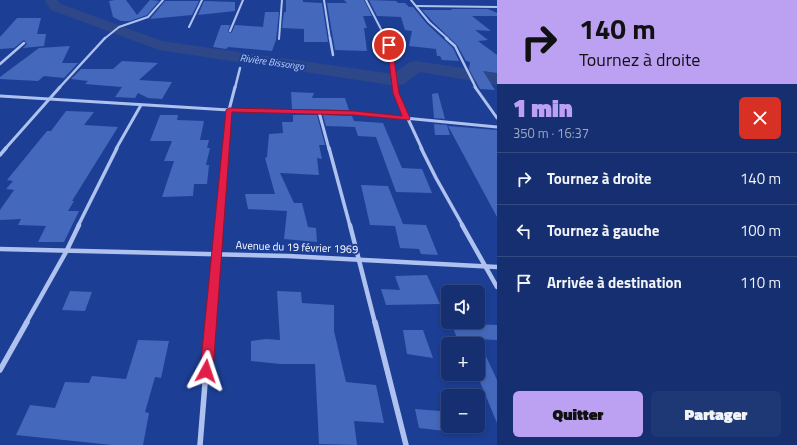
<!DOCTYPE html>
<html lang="fr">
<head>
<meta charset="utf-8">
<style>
  :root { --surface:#152f70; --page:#1e3775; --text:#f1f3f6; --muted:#9da9c3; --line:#344a83; --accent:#bca0f2 }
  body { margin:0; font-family:"Titillium Web",sans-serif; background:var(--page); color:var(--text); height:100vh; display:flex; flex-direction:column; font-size:15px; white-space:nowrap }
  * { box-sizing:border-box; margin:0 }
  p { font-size:13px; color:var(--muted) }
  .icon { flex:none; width:22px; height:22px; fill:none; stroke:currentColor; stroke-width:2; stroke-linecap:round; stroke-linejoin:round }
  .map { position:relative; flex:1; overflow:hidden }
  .sheet { display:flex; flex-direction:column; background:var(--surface); width:300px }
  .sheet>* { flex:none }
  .guide { background:#bca0f2; color:#111; overflow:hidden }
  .controls { position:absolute; left:441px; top:285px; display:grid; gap:8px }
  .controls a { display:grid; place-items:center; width:44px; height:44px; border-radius:6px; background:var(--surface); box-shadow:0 2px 6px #0003,0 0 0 1px var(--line); font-size:20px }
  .pin { position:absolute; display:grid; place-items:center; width:34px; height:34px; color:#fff; margin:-17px; border:2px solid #fff; border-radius:50%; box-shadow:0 1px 4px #0007 }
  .me { position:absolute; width:44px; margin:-22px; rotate:5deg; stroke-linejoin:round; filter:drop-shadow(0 0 3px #0008) }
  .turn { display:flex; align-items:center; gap:14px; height:84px; padding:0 16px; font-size:18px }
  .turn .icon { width:52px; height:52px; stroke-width:2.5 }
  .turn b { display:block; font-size:28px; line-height:34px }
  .round { display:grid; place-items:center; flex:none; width:42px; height:42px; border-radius:6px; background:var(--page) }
  .summary { display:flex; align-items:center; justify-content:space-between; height:68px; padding:0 16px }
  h1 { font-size:24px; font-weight:800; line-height:30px; color:var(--accent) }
  .cta { display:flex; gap:8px; margin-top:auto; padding:8px 16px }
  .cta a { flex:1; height:46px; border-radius:6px; background:var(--accent); color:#111; font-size:16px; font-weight:800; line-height:46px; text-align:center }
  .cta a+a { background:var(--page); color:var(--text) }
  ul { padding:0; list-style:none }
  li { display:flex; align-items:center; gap:12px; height:52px; padding:0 16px; border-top:1px solid var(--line) }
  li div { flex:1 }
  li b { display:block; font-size:15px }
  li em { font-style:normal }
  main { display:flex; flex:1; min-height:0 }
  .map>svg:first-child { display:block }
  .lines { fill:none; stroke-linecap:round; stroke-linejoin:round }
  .river { fill:#2e4788; fill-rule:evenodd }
  .building { fill:#4468bb }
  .minor-far5 { stroke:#afc2ef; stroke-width:2 }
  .minor-far4 { stroke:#afc2ef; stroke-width:2.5 }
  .minor-far3 { stroke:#afc2ef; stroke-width:3 }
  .minor-far2 { stroke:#afc2ef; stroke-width:3.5 }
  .minor-far1 { stroke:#afc2ef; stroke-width:4.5 }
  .minor { stroke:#afc2ef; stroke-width:5.5 }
  .route { fill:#e11d48; stroke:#92132f }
  .labels { text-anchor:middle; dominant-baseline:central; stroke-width:4; stroke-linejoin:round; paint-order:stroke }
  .far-water-label { font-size:10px; font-style:italic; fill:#bbcdf6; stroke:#1c3f95 }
  .street-label { font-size:11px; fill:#fff; stroke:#1c3f95 }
</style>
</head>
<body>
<main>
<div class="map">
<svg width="497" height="445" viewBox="0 0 497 445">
  <rect width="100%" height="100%" fill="#1c3f95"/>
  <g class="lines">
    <!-- river -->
    <path class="river" d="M44,0H57L61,4L162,41L393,74L410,62L416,61L497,73V85L420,72L404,84L397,86L159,50L51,10Z"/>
  </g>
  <!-- building -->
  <g class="building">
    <path d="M115,0H126L137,15L150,0L159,1L147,15L130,21H121L113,17L109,1Z"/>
    <path d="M286,0H303V2L322,3L328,42H304V29L282,28L284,12H286Z"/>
    <path d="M344,0H364L372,16H363L367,28H364L367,51L335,50L327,3H347Z"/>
    <path d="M369,0L396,1L398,3H405L409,7H413L427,24L453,48L459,61L442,60L440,56H437L436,49L409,46L412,31L405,30L401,17L377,16Z"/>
    <path d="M165,1H199L192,15L150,19Z"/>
    <path d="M204,1L235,2V11L198,15Z"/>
    <path d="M452,9H488L497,13V16H472L491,31L475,30L488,40L478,41L497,55V73L483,71L495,90L480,89L469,69L470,62L466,61L457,45L431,20L422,10H451Z"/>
    <path d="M265,12H279L276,40L272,51L228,47L226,49L213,47L221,25H230L228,31L230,33L232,32L235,25L263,27Z"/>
    <path d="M17,18H41L37,34H46L44,46L23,48L27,44L24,40L14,48L0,49V37Z"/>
    <path d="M70,46L62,63H78L64,78L44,76L38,81L0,79V77L39,48Z"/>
    <path d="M122,61L158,63L139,80L172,82L162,99L148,98L138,93L135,98L115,97L122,87L85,84L88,81L71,79L81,69H113Z"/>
    <path d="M291,92L314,93L312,98H345L349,110L292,109Z"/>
    <path d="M438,93L445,119L434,118L432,94Z"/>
    <path d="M66,111L94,112L84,125L118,127L72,201H74L68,211H79L64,242H38L46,226L18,225L21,219L0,220V210L14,190L6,189L13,181L7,180L47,131H51Z"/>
    <path d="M160,115H178L177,120L204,121L200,140H209L207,148H210L206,165H209L207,184H194L193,196L162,197L174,161H164L172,141H150Z"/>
    <path d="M293,115H317L325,145H319L322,159L317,158L319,175L280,173L294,203H302L308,227L316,228L317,242L284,239L287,211L248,209L245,194H275L265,158L267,157L269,134L283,133L282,122H293Z"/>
    <path d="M323,115L352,116L354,121L383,123L402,168L422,169L432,193L396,192L376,137L358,136L355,127L326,126Z"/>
    <path d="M434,124L447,125L450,135H435Z"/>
    <path d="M448,126L497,130V217Z"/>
    <path d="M361,185L388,186L403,224L426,225L438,255L421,254L419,249L400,248L395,226L370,225Z"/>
    <path d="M427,275L440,304L386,305L381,289L400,290L395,276Z"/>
    <path d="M70,291L92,292L85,311L62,310Z"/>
    <path d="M277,291L301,292L302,303L334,305V331L346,382L376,385L384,423L354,421L357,445L319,444L315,364H280L251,361V341L266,339L280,340Z"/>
    <path d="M451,323L497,325V340L457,338Z"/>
    <path d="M403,330H423L433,358L407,354Z"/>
    <path d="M478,339L497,380V423L478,377Z"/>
    <path d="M138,340L169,341L161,378L155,377L145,412L149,413L143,445H112L16,435L30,405L55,408L65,382L89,383L92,376L126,379Z"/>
    <path d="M415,409L440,411L445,431L419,428Z"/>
  </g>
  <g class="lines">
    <!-- minor-far5 -->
    <g class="minor-far5">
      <path d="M324,0L330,39"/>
      <path d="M366,0L386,39"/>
      <path d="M411,0L429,22L448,39"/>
      <path d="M416,6L497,7"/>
      <path d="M189,27L202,0"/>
      <path d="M230,31L243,0"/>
      <path d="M104,39L119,27L148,17L163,0"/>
      <path d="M279,39L282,0"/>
    </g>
    <!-- minor-far4 -->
    <g class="minor-far4">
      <path d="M330,38L333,55"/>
      <path d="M385,38L389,45L395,88"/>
      <path d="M446,38L455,46L476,88"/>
      <path d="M0,64L24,43"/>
      <path d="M59,88L105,38"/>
      <path d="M235,88L240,68"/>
    </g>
    <!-- minor-far3 -->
    <g class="minor-far3">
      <path d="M395,87L396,93L422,149"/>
      <path d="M475,87L497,118"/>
      <path d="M0,96L229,110L353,113L497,127"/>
      <path d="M319,112L329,149"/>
      <path d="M5,149L60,87"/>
      <path d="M116,149L141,105"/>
      <path d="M225,149L229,110L235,87"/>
    </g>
    <!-- minor-far2 -->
    <g class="minor-far2">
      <path d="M329,148L350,226"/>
      <path d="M421,148L436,178L463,226"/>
      <path d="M0,155L6,148"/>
      <path d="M78,226L117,148"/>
      <path d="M219,226L225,148"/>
    </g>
    <!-- minor-far1 -->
    <g class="minor-far1">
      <path d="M350,225L375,323"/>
      <path d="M462,225L497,287"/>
      <path d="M0,249L288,256L497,267"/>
      <path d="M26,323L66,252L79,225"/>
      <path d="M210,323L219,225"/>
    </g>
    <!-- minor -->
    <g class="minor">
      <path d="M375,322L406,445"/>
      <path d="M0,370L27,322"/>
      <path d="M200,445L210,322"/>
    </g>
  </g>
  <!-- route -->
  <path class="route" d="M389,44L392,45L399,93L410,118L409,120L354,115L232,112L213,371L211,376L206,378L202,376L200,371L226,110L229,108L354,111L402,116L393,93L387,45Z"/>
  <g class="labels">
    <!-- far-water labels -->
    <g class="far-water-label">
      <text transform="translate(272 62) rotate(8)">Rivière Bissongo</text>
    </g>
    <!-- street labels -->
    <g class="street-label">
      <text transform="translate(297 247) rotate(2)">Avenue du 19 février 1969</text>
    </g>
  </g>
</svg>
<div class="controls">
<a><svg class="icon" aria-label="sound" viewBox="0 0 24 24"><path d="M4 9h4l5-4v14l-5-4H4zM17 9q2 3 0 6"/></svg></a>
<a>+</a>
<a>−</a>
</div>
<div class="pin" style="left:389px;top:45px;background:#d93025"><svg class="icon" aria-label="arrive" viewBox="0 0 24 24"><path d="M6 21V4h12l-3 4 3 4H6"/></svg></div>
<svg class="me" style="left:206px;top:371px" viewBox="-20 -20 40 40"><path d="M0-17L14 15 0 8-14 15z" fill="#e11d48" stroke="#fff" stroke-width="4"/></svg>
</div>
<section class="sheet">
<div class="guide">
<div class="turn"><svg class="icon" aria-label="right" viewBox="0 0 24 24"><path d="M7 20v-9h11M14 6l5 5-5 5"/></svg><div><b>140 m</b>Tournez à droite</div></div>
</div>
<div class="summary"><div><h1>1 min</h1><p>350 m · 16:37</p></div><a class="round" style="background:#d93025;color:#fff"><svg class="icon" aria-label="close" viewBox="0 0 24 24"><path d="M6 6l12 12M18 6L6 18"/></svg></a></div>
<ul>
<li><svg class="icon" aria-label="right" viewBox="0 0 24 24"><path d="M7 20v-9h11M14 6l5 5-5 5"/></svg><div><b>Tournez à droite</b></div><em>140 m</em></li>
<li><svg class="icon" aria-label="left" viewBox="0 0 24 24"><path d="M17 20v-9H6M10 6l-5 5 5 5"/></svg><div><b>Tournez à gauche</b></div><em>100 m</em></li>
<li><svg class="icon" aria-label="arrive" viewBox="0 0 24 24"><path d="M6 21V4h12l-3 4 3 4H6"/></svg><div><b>Arrivée à destination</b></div><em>110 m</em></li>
</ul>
<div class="cta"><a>Quitter</a><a>Partager</a></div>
</section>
</main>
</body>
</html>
